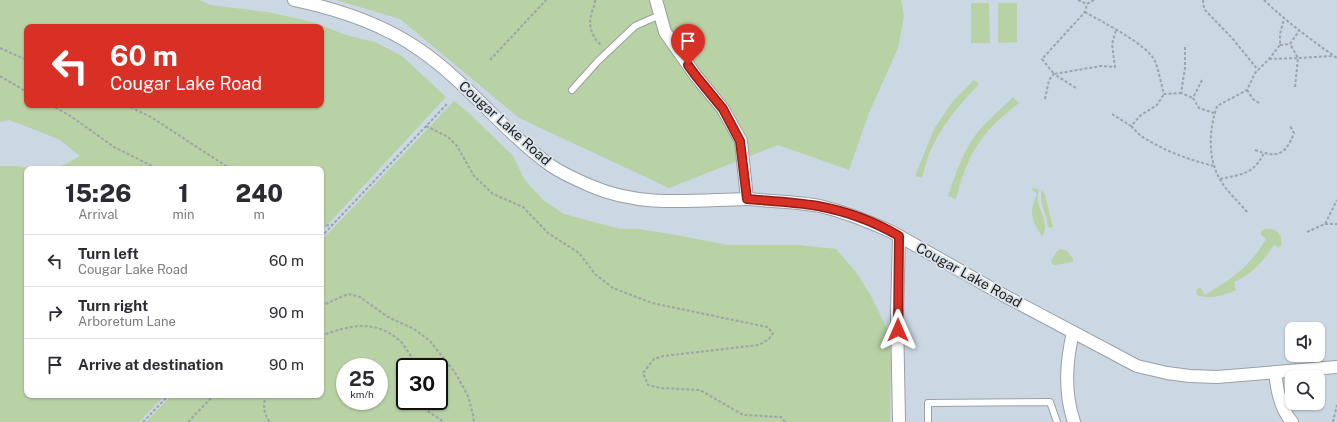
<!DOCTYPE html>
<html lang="en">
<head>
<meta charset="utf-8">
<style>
  :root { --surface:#fff; --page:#f2f2f3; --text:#2b2b33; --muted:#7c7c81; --line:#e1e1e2 }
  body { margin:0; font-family:"Public Sans",sans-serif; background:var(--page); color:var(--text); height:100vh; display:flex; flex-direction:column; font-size:15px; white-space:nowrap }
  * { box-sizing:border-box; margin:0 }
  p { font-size:13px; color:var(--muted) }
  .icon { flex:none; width:22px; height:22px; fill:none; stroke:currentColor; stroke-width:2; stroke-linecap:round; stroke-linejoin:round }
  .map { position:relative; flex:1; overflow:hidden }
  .panel { position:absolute; left:24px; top:166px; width:300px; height:232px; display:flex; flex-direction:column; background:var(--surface); border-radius:8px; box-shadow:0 1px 3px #0004 }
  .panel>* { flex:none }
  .top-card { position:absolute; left:24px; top:24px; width:300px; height:84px; border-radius:8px; box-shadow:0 1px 3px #0004; background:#d93025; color:#fff; overflow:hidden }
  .fabs { position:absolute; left:1285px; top:322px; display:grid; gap:8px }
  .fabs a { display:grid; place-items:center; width:40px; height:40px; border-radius:8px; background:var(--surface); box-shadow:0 1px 3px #0004; font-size:20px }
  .speed { position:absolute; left:336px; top:358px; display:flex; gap:8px; font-size:20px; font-weight:700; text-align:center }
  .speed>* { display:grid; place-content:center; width:52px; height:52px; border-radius:50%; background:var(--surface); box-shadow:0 1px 3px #0004; line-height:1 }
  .speed small { font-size:10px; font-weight:400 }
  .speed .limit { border:2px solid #111; border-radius:6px; background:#fff; color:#111 }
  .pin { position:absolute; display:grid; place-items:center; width:34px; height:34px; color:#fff; margin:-41px -17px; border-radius:50% 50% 50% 0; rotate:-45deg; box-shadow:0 0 4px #0007 }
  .pin .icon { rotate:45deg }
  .me { position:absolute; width:44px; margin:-22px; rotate:0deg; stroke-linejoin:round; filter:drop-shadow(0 0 3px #0008) }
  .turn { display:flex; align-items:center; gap:14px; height:84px; padding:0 20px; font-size:18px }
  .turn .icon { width:52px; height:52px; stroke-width:2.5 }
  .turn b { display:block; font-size:28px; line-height:34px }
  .eta { display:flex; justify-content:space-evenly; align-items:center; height:68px; text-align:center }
  .eta b { font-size:24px; font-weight:800; line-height:28px }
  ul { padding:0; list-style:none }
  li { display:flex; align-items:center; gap:12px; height:52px; padding:0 20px; border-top:1px solid var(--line) }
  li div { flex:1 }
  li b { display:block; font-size:15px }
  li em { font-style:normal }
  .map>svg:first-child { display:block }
  .built { fill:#cbd8e4; fill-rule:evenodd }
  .green { fill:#b8d1a5; fill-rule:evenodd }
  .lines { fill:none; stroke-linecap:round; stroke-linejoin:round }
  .lane-casing { stroke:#9aa0a6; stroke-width:8 }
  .street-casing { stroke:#9aa0a6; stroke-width:14 }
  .path { stroke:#9ea4a9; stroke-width:2; stroke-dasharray:3 2; stroke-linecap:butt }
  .lane { stroke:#fff; stroke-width:6 }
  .street { stroke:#fff; stroke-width:12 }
  .route-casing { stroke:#8d1f18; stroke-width:10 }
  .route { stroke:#d93025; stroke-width:7 }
  .labels { text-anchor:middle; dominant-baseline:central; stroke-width:4; stroke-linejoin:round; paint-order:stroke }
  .street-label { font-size:14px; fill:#1b1e20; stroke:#dbe2e9 }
</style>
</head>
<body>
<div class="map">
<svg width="1337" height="422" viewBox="0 0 1337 422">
  <rect width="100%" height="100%" fill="#dbe2e9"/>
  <!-- built -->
  <path class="built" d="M0,0H1337V422H0ZM27,27H321V105H27ZM27,169H321V395H27ZM1292,329H1318V355H1292ZM345,367H379V401H345ZM405,367H439V401H405ZM1292,377H1318V403H1292Z"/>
  <!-- green -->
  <g class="green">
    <path d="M0,0H199L211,5L267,12L313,22L346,35L375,42L402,56L446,97L321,232V169H56L80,156L60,140L38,131L9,120L0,122ZM27,27H321V105H27Z"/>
    <path d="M336,0H901L904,16L898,48L869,113L849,170L778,145L669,188L519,118L400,19Z"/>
    <path d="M971,3H989L990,43H971Z"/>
    <path d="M998,3H1017V42L998,43Z"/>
    <path d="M974,80L979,84C959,105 940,127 929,154C926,162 924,170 922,178L915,176L934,129L953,101Z"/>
    <path d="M1013,97L1019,103C981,132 968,153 956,199L948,196C955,175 962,155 974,137C985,122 1000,110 1013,97Z"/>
    <path d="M454,101L469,113L513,156L524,179L543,200L564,214L620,229H639L676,235L728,245H799L836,249L856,272L871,296L887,329L891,358L890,422H146L172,395H321V241ZM345,367H379V401H345ZM405,367H439V401H405Z"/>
    <path d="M0,166H16L35,169H27V395H165L139,422H0Z"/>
    <path d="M1031,188L1039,189C1038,193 1037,197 1038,202C1041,214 1051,228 1040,239L1042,236C1031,220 1029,211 1037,194Z"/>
    <path d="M1042,190L1045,195L1053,227L1051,228L1048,227C1047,213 1038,202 1042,190Z"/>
    <path d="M1268,229C1278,229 1283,236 1281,246L1278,247L1274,245C1262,262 1254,273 1234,282L1236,290C1225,295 1209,300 1197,295L1196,290L1200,287L1205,295C1231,279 1250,267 1266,239L1261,235C1260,230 1264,229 1268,229Z"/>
    <path d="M1061,249L1067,251L1073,259V262L1055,265L1052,264L1051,261L1057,251Z"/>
  </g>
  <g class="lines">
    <defs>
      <g id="lane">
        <path d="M572,90L598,61L635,26L660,15"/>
        <path d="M928,422V403L1050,402L1057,422"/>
      </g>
      <g id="street">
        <path d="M294,0C337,9 383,24 420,50C468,83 503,131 550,165C563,174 577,180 591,186C641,208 695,200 746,199C755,199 764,201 773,201C788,202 805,203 820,206C845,212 868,221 892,232L1005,296L1137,366L1167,373L1190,376L1217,377L1337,367"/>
        <path d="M656,0L665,32L696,76L723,109L741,141L747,199"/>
        <path d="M1073,332C1066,363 1064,392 1074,422"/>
        <path d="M1275,372C1277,390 1280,408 1292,422"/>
        <path d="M899,422L897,314L899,236"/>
      </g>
    </defs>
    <!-- lane casing -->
    <use href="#lane" class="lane-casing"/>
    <!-- street casing -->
    <use href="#street" class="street-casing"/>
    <!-- path -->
    <g class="path">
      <path d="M595,0C595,6 592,10 591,15C588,28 593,38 602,46"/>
      <path d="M1078,0L1087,4"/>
      <path d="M1094,0L1087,4L1085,12L1042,59L1054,74L1101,66L1115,67L1112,44L1116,30"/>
      <path d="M1203,0L1204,9L1233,39L1258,70"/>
      <path d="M1264,0C1287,22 1311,40 1337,58"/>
      <path d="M1085,12C1102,22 1147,44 1155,61C1159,71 1161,84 1164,94L1181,93"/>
      <path d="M1280,45L1290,44L1299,31"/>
      <path d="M1185,47V68L1181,93L1193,98"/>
      <path d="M0,48L27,60"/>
      <path d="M1269,59L1298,58L1290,44"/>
      <path d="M490,60L546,0"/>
      <path d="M0,76L27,92"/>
      <path d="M1202,80L1193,98L1199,108L1214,113"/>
      <path d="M1295,87L1298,58L1332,56"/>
      <path d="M1247,90L1253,99L1259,103"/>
      <path d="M1045,99L1049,80L1054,74L1076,88"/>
      <path d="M51,105L72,117L114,147L158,169"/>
      <path d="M126,105L151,117L226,166L229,169"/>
      <path d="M1112,114L1131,126L1141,115L1157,105L1164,94"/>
      <path d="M426,126L448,137L457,146L474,176L493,194L523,207L548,233L579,253L595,274L613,288L652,303L767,327L773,333L769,339L759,345L663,356L654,359L643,373L648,385L660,388L700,390L743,415L781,417L785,422"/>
      <path d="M1131,126C1136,131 1140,136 1146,139C1167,152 1190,160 1214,166"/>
      <path d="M1255,150C1277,158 1285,156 1294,133L1290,126"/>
      <path d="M1220,179C1242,174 1253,175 1264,153"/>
      <path d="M1247,212C1239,202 1227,192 1221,181C1207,159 1209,130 1217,106L1247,90L1255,73L1269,59L1280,45V34L1284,19"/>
      <path d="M1325,224H1337"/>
      <path d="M321,226L332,225"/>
      <path d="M1307,232L1325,224L1337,200"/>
      <path d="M321,237L448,103"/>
      <path d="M321,306L348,294L360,297L388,317L414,329L430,341L456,374L468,396L474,418L473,422"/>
      <path d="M321,336C349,325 376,319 400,341C407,348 412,359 418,367"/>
      <path d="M266,395C263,405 263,413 270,422"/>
      <path d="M425,401L429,412L444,422"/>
      <path d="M143,422L169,395"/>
      <path d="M188,422L214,395"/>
      <path d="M1333,422L1337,405"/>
    </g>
    <!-- lane -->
    <use href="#lane" class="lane"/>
    <!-- street -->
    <use href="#street" class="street"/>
  </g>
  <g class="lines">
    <defs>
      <path id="route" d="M688,65L696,76L723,109L740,141L747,199C770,201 795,202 818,206C845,211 875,222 899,236L898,330"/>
    </defs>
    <!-- route casing -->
    <use href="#route" class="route-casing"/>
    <!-- route -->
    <use href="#route" class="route"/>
  </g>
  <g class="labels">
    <!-- street labels -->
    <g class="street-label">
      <text transform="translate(505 123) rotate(42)">Cougar Lake Road</text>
      <text transform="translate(969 275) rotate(29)">Cougar Lake Road</text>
    </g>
  </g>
</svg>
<div class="fabs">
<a><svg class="icon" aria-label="sound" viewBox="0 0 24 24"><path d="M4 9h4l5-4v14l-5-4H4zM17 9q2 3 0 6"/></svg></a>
<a><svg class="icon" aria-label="search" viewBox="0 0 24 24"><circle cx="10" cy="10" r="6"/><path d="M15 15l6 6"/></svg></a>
</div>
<div class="speed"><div>25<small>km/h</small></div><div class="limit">30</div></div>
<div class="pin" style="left:688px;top:65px;background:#d93025"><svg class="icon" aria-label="arrive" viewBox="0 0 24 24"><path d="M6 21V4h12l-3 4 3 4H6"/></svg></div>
<svg class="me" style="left:898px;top:330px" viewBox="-20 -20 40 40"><path d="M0-17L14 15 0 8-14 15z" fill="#d93025" stroke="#fff" stroke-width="4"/></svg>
<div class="top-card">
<div class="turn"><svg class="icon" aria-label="left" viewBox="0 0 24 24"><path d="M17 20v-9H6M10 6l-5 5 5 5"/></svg><div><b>60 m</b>Cougar Lake Road</div></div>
</div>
<section class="panel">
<div class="eta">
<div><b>15:26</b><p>Arrival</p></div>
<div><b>1</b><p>min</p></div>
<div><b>240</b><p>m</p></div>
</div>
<ul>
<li><svg class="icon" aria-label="left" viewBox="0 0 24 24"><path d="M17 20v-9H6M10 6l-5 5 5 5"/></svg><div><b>Turn left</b><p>Cougar Lake Road</p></div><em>60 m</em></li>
<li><svg class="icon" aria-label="right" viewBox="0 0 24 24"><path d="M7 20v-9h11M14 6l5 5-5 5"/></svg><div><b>Turn right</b><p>Arboretum Lane</p></div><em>90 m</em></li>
<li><svg class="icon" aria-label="arrive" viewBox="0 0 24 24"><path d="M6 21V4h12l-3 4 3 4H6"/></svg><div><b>Arrive at destination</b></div><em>90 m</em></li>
</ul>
</section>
</div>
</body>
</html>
